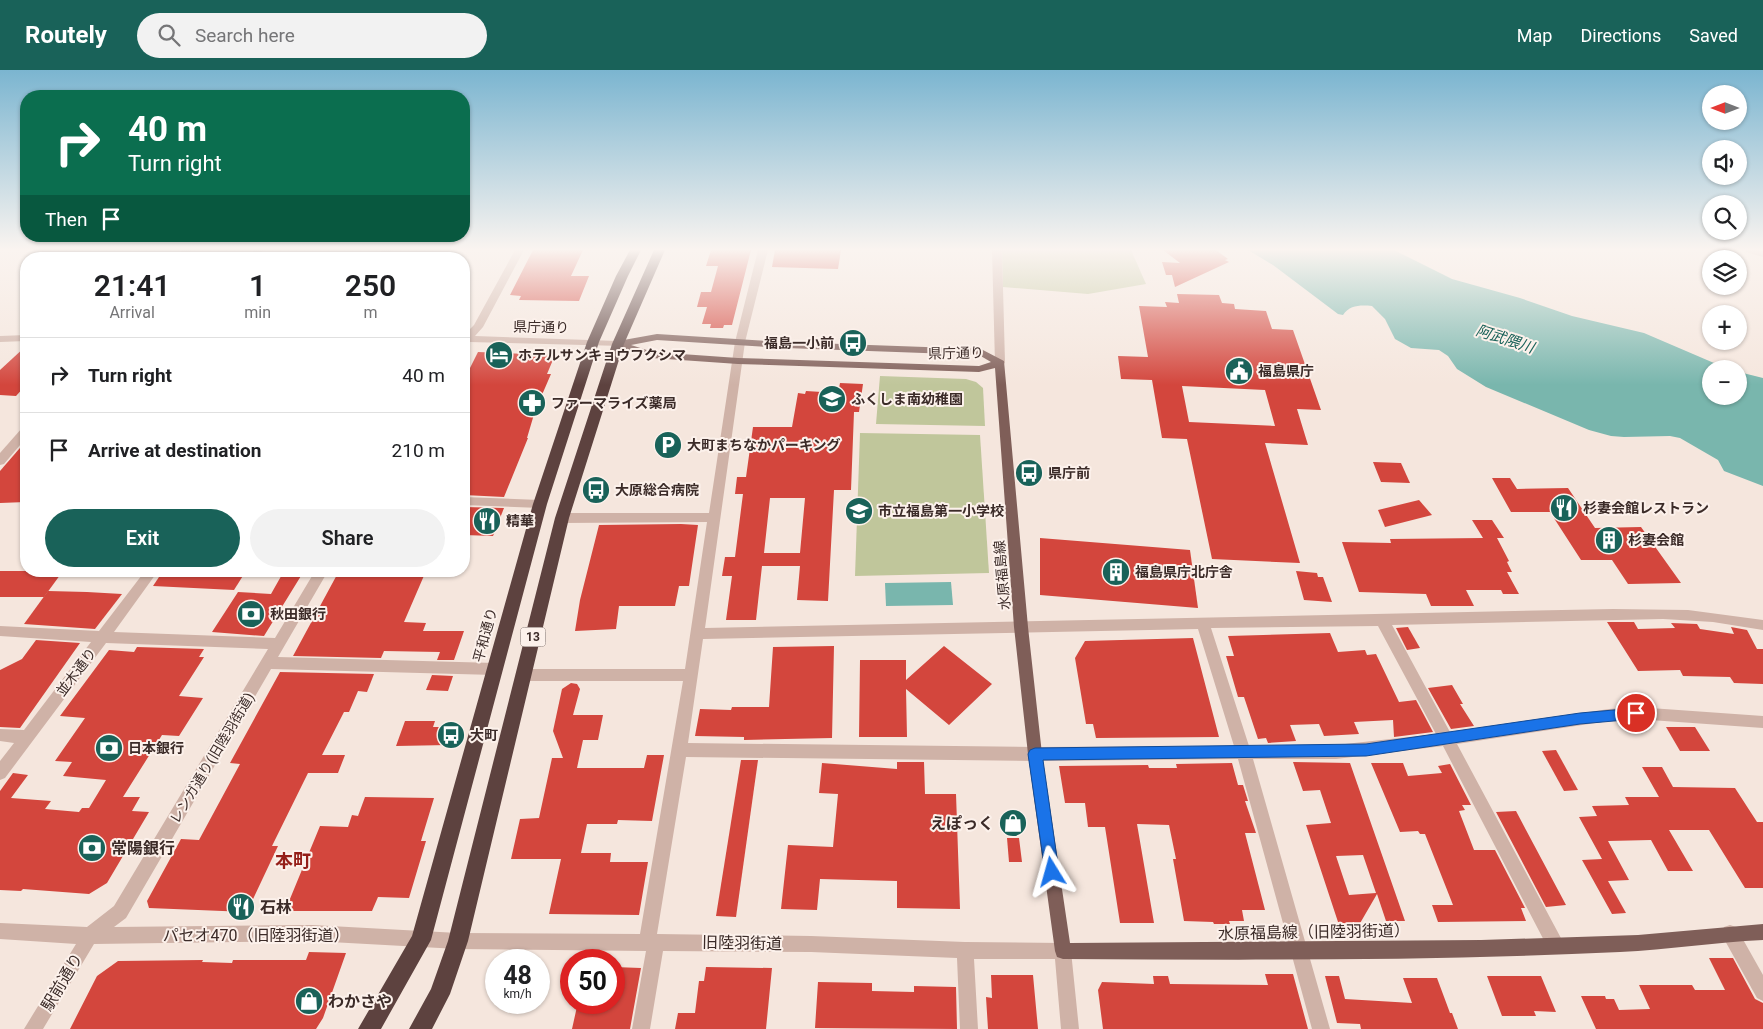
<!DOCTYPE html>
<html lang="en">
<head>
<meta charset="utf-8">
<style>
  :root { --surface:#fff; --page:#f2f2f2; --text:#202124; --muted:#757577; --line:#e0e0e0; --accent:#196259 }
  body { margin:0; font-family:Roboto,"Noto Sans JP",sans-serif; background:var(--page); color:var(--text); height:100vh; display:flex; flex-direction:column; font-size:19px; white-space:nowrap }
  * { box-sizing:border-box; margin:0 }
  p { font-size:16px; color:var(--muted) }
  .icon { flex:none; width:28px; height:28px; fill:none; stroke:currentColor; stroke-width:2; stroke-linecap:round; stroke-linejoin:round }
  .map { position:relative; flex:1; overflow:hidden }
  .panel { position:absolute; left:20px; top:182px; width:450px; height:325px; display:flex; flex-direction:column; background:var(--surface); border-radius:20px; box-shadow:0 1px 4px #0004 }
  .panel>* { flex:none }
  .banner { position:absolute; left:20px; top:20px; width:450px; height:152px; border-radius:20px; box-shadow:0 1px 4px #0004; background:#0b6e4f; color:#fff; overflow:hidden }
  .needle { width:32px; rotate:270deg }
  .tools { position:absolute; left:1702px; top:15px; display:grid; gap:10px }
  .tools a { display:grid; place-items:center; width:45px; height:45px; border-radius:50%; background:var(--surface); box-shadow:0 1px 4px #0004; font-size:25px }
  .speed { position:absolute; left:485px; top:879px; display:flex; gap:10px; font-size:25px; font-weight:700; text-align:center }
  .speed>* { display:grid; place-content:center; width:65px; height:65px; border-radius:50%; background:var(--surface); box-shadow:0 1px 4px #0004; line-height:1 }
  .speed small { font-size:12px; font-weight:400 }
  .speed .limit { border:8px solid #d22; background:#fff; color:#111 }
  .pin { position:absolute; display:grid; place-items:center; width:42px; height:42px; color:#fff; margin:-21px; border:2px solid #fff; border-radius:50%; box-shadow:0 1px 5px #0007 }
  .me { position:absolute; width:55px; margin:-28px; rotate:352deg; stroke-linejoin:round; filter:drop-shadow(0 0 4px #0008) }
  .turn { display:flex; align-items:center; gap:18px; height:105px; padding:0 25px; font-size:22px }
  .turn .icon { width:65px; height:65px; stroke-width:2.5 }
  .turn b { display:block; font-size:35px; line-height:42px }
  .then { display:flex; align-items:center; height:48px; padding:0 25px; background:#0003; gap:10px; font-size:19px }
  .eta { display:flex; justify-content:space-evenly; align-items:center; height:85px; text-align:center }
  .eta b { font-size:30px; font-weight:600; line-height:35px }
  .button { display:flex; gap:10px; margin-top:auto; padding:10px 25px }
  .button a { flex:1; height:58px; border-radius:30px; background:var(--accent); color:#fff; font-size:20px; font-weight:600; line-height:58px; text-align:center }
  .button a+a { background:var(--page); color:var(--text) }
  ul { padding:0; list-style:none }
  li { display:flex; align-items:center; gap:15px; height:75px; padding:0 25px; border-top:1px solid var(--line) }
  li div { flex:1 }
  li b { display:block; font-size:19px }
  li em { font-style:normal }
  header { display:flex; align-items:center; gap:30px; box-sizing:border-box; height:70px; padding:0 25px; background:var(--accent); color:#fff }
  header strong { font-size:24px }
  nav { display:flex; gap:28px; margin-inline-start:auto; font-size:18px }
  .search { width:350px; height:45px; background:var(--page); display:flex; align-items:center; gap:12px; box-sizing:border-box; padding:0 18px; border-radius:28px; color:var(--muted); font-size:19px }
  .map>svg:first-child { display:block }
  .green { fill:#c0c69b }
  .water { fill:#79b6ad }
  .building { fill:#d3463d; fill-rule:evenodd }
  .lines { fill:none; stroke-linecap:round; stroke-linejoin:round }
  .minor { fill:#cfb2a7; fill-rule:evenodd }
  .major { fill:#7f5e58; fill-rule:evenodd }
  .highway { fill:#5d423f; fill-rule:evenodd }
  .route { fill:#1a73e8; stroke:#114b97 }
  .labels { text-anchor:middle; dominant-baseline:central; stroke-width:4; stroke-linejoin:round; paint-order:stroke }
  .shield { fill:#fcf1eb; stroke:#756662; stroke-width:1 }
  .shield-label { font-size:12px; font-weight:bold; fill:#3b2b28 }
  .street-label { font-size:14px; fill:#3b2b28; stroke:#fcf1eb }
  .poi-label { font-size:14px; font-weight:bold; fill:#3b2b28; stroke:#fcf1eb; text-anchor:start }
  .water-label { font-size:15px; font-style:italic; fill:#196259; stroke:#fcf1eb }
  .near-poi-label { font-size:16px; font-weight:bold; fill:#3b2b28; stroke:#fcf1eb; text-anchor:start }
  .near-street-label { font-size:16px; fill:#3b2b28; stroke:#fcf1eb }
  .near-neighbourhood-label { font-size:18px; font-weight:bold; fill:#941e18; stroke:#fcf1eb }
</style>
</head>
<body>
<header>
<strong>Routely</strong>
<div class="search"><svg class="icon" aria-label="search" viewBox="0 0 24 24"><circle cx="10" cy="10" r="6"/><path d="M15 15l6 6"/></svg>Search here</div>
<nav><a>Map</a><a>Directions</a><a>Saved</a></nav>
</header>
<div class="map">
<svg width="1763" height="959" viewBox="0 0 1763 959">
  <rect width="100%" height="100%" fill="#f5e6dd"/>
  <!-- green -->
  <g class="green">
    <path d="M1002,180H1131L1146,214L1088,224L1003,217Z"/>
    <path d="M880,306L966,309L976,312L983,318L985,356L876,354Z"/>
    <path d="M860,363L980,365L989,503L855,506Z"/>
  </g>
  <!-- water -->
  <g class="water">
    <path d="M1248,180H1394L1452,209L1520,228L1572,246L1644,263L1728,299H1711V326H1739V302L1763,308V416L1724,401L1718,390L1680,368L1670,366L1624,367L1611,366L1589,360L1486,317L1457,299L1448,286L1439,280L1411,278L1395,269L1385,249L1372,236C1360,235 1350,235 1343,245L1338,244L1273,195Z"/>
    <path d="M951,512L953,535L886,536L885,513Z"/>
  </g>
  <!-- building -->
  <g class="building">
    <path d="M533,180H583L571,206H589L579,231L519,230L521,226L510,225Z"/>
    <path d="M711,180H751L732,255H724L723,258H710L711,254H702L707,237H697L701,222H711L718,196H706Z"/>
    <path d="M775,180H841L838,199L772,197Z"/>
    <path d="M1163,180H1216L1228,189L1225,190L1229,192L1175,217L1172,205H1166L1162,192L1180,193Z"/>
    <path d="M1177,224L1219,225L1222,233L1234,234L1235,239L1266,241L1272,259L1293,260L1321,340L1297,339L1308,375L1265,373L1300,493L1212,489L1187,369L1162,368L1152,310L1121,309L1118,286L1148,287L1139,236L1167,237L1165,232L1179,233ZM1182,316L1265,320L1275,356L1189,352Z"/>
    <path d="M26,276V315L16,326L0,325V300Z"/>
    <path d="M478,282L555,285L547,304H551L535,341L527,368H528L504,427L464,425V310Z"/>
    <path d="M840,313L863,314L859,342H854L851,420H834L828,531L797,530L800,496H762L756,550H726L732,506H722L725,487H735L743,424H735L737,407H746L753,357H792L798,323L805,324L806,321L838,323ZM770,428H805L800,483H764Z"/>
    <path d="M26,371V432L0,433V401Z"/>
    <path d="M1373,392L1401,393L1410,413L1381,412Z"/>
    <path d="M1492,408H1510L1517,419L1568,418L1595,458L1641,457L1681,513L1628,514L1612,490H1581L1550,442H1511Z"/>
    <path d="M1419,430L1432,445L1385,457L1378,440Z"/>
    <path d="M464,437L504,438L493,466L464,465Z"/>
    <path d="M1472,450H1492L1504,468H1497L1509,491L1507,492L1512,502H1507L1519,524H1503L1501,520H1466L1474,536H1431L1426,524L1359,522L1342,472L1391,473L1390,469L1483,468Z"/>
    <path d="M681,454L698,455L689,516H679L675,536H619L616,559L575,561L580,530L599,455Z"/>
    <path d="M1040,468L1190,480L1198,538L1040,525Z"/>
    <path d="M0,501H63L44,527H0Z"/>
    <path d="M163,501H246L234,520L153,516Z"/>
    <path d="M284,501H304L264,566L212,562L238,522L271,524Z"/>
    <path d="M339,501H426L404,552L426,553L423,561H464L454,590H437L440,582L384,581L381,588L293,586Z"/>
    <path d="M1296,501L1317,503L1318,507H1323L1332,532L1304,530Z"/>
    <path d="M48,521L87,522L122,524L95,559L24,554Z"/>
    <path d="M1607,552H1634L1638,559L1675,558L1671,553L1697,554L1700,559L1734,564L1731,557L1747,560L1757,579H1763V614L1734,613L1730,607L1683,606L1680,600L1638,601Z"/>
    <path d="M1408,557L1420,578L1407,580L1396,558Z"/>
    <path d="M1330,563L1338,582L1365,580L1367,585L1376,584L1399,632L1416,630L1433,662L1394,667L1393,650L1354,652L1359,664L1324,666L1319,654L1290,655L1296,671L1268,673L1266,668L1258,669L1244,627H1238L1226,586H1234L1228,566Z"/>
    <path d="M1193,568L1219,667L1096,668L1093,654H1086L1075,588L1085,571Z"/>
    <path d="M36,570L80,573L20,658L0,657V600L22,589Z"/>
    <path d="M834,576L832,668L744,670V667L695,666L700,639L731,640L732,637H769L773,577Z"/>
    <path d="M944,576L992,614L949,655L906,619L907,667H859L860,590H906V610Z"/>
    <path d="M137,577L204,579L199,587H204L179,626L203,628L179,666L162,665L123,727H140L132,741L149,742L107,813L89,824L23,819L21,821L0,820V721L13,703L28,705L11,728L51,731L45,739L79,742L82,738H89L106,710L63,706L72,692L55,691L85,648L60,646L109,580L134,582Z"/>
    <path d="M280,602L374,604L367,622L358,621L349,642H344L322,685H345L338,703H308L272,776H278L247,842L149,838L147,831L181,769L199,770L240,694L230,693Z"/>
    <path d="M432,605L453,606L448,621L426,620Z"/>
    <path d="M571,613L577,614L580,619L573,645H603L598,670H583L577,698H644L647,685H664L652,751L618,750L617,754H587L581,783H611L610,792H648L639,845L549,844L561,789H511L520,749L539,748L552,688H563L553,661L562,619Z"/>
    <path d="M1452,615L1463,634H1460L1474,656L1451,659L1428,618Z"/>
    <path d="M405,651H435L433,657H454L448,675L396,676Z"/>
    <path d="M1666,657H1695L1710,681H1680Z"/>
    <path d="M1556,680L1578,720L1564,721L1542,681Z"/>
    <path d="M741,690H758L736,847L716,846Z"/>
    <path d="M897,692H924L925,724H956L960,839L897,838V811L820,809L817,840L781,839L788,775L833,777L838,724L819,723L822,693L897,699Z"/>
    <path d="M1293,692L1350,693L1405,851H1386L1377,824L1359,855H1339L1306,755L1331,753L1320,720L1303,721ZM1363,785L1376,823L1349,825L1336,786Z"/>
    <path d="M1232,693L1238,715H1243L1248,731H1245L1256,763H1245L1265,840H1242L1244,851H1229L1230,854H1214L1213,852L1184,851L1173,789H1176L1169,755L1137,754L1154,853H1120L1105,757H1088L1085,733H1065L1059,696L1148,695L1149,698H1177L1176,694Z"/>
    <path d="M1371,693H1403L1408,706L1442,703L1438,696L1450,694L1471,735H1462L1465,740L1459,741L1474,780H1495L1525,838H1521L1526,851L1438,852L1432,835H1453L1425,764H1420L1418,761L1400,762Z"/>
    <path d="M1642,697H1662L1673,717L1735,718L1757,752H1763V818H1745L1709,760H1669L1693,801H1668L1651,770L1608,771L1629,810L1608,811L1626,843L1612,844L1582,790L1602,789L1579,747L1597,746L1592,736L1629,735L1625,727H1659Z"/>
    <path d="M365,727L434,728L421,771H426L409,828L378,827L372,841H285L320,756L348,757L352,745L358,746Z"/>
    <path d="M1516,741L1526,760L1566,835L1546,837L1496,742Z"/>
    <path d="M1007,768H1019L1022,792H1009Z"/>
    <path d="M309,882L346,883L323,948L316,959H70L97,906L118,891L203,890L202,892L232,893L233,890H306Z"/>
    <path d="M1709,888H1733L1755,929L1763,933V959H1596L1581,926H1605L1606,929H1614L1619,940L1650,939L1639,915H1692L1695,920H1725Z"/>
    <path d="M614,897L641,898L630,959H572L578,932H614Z"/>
    <path d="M706,897L772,898L766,959H675L678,943H695L699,911H704Z"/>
    <path d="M1265,904H1293L1308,959H1103L1098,920L1102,912L1154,914L1153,906H1168L1170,914L1268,915Z"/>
    <path d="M991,905H1033L1038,959H988L986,927L992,928Z"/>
    <path d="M1325,906H1339L1345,929L1412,933L1403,908H1437L1450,943H1452L1458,959H1361L1360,954L1337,953Z"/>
    <path d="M1487,906H1541L1556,942L1534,941L1536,946H1502Z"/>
    <path d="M818,912L872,913V921L914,922V916L956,917L957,959L815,958Z"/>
  </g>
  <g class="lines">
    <!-- minor -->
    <g class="minor">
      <path d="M182,180H191L185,189H176Z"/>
      <path d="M254,180H263L257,189H248Z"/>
      <path d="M382,180H391L386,189H377Z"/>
      <path d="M515,180H524L483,257L475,266L618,271L623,274L622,276L469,272L464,274V265L474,255Z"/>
      <path d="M758,180H768L745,272L705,558L1613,539L1688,540L1763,550V560L1713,552L1663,549L1392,555L1450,662L1609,639L1636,637L1763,646V658L1636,649L1609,651L1457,674L1562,870L1564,876L1562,882L1556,884L1550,882L1443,676L1336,689H1253L1330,959H1312L1238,689L1035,691L686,687L657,864L811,866L965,872L1063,873L1069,875L1071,881L1079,959H1061L1055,889H974L978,959H960L957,888L811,882L663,881L650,959H632L646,881L458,879L312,871L94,874L43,959H24L76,874L0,869V853L87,857L114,836L268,579L106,573L5,708L0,710V691L14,673L0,671V659L24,660L91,572L0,566V556L99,561L145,501H158L114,562L275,568L315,501H328L278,587L495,593L500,595L502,599L500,603L495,605L271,599L126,848L114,857L312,855L458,863L640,864L683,611H524L519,609L517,605L519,601L524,599H685L707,452L562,453L558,451L556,448L558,445L562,443H709L735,272ZM1378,556L1436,664L1336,675L1249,676L1211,558ZM1198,559L1234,676L1035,677L688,673L703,569Z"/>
      <path d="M992,180H1002L1005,293L1000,296L995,293Z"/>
      <path d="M1745,180L1763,181V187L1746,182Z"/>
      <path d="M26,265V271L0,272V266Z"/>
      <path d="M26,357V368L4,394L0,395V383L22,358Z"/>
      <path d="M464,427L540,430L546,434L540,438L464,435Z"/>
      <path d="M1730,855L1736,857L1763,905V931L1757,928L1724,869L1722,863L1724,857Z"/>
    </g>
    <!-- major -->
    <path class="major" d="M657,264L786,272L981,279L1004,291L1028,557L1042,684L1070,873L1481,870L1638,865L1763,854V870C1715,872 1668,880 1620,882C1434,891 1248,890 1063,889L1057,887L1055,881L1028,684L1014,557L995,298L979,302L738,294L652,288L614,276L613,274L618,271ZM657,270L786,278L979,285L991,292L979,296L738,288L653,282L631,275Z"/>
    <!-- highway -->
    <g class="highway">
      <path d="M630,180H641L628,206L599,272L547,434L431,870L381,959H358L412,866L533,434L587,272L616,206Z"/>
      <path d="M654,180H665L624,274L569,448L468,871L450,924L432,959H409L431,919L448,871L555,448L612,274Z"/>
    </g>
  </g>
  <!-- sky -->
  <linearGradient id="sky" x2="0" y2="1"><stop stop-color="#7bb5d0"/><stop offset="0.57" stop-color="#faf4f0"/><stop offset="1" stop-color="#faf4f0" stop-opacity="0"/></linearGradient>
  <rect width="1763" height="315" fill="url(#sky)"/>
  <!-- route -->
  <path class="route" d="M1636,638L1641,639L1643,643L1641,647L1636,649L1580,654L1366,686L1043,690L1059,802L1057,807L1052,809L1047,807L1045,802L1028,684L1030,680L1035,678L1366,674L1580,643Z"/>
  <!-- icons -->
  <defs>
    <symbol id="bus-disc" viewBox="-11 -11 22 22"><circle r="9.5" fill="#196259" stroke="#fcf1eb"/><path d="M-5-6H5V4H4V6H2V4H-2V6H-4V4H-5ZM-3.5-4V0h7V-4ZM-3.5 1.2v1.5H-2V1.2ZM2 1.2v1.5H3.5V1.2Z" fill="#fff"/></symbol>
    <symbol id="hotel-disc" viewBox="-11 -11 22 22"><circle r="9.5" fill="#196259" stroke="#fcf1eb"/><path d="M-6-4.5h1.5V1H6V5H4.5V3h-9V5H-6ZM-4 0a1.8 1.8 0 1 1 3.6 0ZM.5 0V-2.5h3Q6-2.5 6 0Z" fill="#fff"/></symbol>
    <symbol id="civic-disc" viewBox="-11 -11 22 22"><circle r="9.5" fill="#196259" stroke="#fcf1eb"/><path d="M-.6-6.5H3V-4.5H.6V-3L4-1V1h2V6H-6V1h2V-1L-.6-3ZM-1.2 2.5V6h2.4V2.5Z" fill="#fff"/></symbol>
    <symbol id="school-disc" viewBox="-11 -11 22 22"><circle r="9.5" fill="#196259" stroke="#fcf1eb"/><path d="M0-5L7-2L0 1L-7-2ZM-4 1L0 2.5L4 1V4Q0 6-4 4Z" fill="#fff"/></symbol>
    <symbol id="pharmacy-disc" viewBox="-11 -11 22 22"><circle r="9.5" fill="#196259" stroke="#fcf1eb"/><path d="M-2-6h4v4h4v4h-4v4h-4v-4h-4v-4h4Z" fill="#fff"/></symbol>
    <symbol id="parking-disc" viewBox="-11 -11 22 22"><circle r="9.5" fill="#196259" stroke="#fcf1eb"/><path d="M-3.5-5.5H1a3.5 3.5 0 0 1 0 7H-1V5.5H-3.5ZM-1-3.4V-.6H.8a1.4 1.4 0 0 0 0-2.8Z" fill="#fff"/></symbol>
    <symbol id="restaurant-disc" viewBox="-11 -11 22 22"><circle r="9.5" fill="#196259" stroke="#fcf1eb"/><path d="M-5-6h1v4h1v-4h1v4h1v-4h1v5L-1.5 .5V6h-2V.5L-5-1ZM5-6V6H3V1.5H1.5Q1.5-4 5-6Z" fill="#fff"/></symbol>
    <symbol id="building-disc" viewBox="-11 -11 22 22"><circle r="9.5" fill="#196259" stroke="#fcf1eb"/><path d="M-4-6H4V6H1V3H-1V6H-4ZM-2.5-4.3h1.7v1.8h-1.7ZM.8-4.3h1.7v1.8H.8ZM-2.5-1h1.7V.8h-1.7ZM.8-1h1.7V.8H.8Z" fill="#fff"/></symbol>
    <symbol id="bank-disc" viewBox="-11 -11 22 22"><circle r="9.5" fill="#196259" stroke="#fcf1eb"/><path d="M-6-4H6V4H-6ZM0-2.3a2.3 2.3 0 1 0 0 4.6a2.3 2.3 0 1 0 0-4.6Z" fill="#fff"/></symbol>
    <symbol id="shop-disc" viewBox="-11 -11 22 22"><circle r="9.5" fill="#196259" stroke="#fcf1eb"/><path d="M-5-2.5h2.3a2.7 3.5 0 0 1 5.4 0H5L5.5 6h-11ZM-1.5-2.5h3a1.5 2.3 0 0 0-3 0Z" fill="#fff"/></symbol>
  </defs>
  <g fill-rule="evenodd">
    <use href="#bus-disc" x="837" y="257" width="32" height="32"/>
    <use href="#hotel-disc" x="483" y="269" width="32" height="32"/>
    <use href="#civic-disc" x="1223" y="285" width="32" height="32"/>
    <use href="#school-disc" x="816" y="313" width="32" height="32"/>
    <use href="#pharmacy-disc" x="516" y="317" width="32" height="32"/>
    <use href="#parking-disc" x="652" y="359" width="32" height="32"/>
    <use href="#bus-disc" x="1013" y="387" width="32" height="32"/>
    <use href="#bus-disc" x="580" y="404" width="32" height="32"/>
    <use href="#restaurant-disc" x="1548" y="422" width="32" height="32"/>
    <use href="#school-disc" x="843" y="425" width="32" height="32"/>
    <use href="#restaurant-disc" x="471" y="435" width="32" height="32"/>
    <use href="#building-disc" x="1593" y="454" width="32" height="32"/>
    <use href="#building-disc" x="1100" y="486" width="32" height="32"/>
    <use href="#bank-disc" x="235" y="528" width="32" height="32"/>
    <use href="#bus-disc" x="435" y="649" width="32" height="32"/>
    <use href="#bank-disc" x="93" y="662" width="32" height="32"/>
    <use href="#shop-disc" x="997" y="737" width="32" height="32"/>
    <use href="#bank-disc" x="76" y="762" width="32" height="32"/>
    <use href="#restaurant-disc" x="225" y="821" width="32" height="32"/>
    <use href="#shop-disc" x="293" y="915" width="32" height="32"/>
  </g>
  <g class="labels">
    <!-- shield labels -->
    <rect class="shield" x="520.5" y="557.5" width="25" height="19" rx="4"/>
    <g class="shield-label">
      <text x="533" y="567">13</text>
    </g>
    <!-- street labels -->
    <g class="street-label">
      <text transform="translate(541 257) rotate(1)">県庁通り</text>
      <text transform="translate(956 283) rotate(-1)">県庁通り</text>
      <text transform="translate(1002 505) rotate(-95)">水原福島線</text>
      <text transform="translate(485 565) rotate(-75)">平和通り</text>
      <text transform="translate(76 602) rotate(-53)">並木通り</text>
      <text transform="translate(212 688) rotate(-59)">レンガ通り(旧陸羽街道)</text>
    </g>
    <!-- poi labels -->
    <g class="poi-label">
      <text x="834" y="273" text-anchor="end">福島一小前</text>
      <text x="518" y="285">ホテルサンキョウフクシマ</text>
      <text x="1258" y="301">福島県庁</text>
      <text x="851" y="329">ふくしま南幼稚園</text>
      <text x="551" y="333">ファーマライズ薬局</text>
      <text x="687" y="375">大町まちなかパーキング</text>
      <text x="1048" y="403">県庁前</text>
      <text x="615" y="420">大原総合病院</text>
      <text x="1583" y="438">杉妻会館レストラン</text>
      <text x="878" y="441">市立福島第一小学校</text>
      <text x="506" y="451">精華</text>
      <text x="1628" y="470">杉妻会館</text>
      <text x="1135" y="502">福島県庁北庁舎</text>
      <text x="270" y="544">秋田銀行</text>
      <text x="470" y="665">大町</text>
      <text x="128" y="678">日本銀行</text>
    </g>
    <!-- water labels -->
    <g class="water-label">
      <text transform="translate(1505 269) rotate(18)">阿武隈川</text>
    </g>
    <!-- near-poi labels -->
    <g class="near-poi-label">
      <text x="994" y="753" text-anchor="end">えぽっく</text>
      <text x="111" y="778">常陽銀行</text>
      <text x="260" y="837">石林</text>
      <text x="328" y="931">わかさや</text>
    </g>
    <!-- near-street labels -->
    <g class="near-street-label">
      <text transform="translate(1314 862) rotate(-1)">水原福島線（旧陸羽街道）</text>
      <text x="256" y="865">パセオ470（旧陸羽街道）</text>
      <text transform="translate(742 873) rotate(1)">旧陸羽街道</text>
      <text transform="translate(62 912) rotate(-59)">駅前通り</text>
    </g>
    <!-- near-neighbourhood labels -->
    <g class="near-neighbourhood-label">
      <text x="293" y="790">本町</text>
    </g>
  </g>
</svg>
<div class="tools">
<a><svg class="needle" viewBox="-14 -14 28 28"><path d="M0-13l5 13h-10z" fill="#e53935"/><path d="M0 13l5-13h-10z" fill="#757577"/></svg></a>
<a><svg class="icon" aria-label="sound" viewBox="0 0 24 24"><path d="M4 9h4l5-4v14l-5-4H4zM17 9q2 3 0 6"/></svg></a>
<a><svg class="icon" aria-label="search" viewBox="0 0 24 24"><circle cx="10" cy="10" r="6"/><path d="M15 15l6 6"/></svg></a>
<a><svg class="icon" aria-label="layers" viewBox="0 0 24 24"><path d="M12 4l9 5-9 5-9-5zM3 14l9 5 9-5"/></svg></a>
<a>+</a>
<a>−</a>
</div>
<div class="speed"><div>48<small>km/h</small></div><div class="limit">50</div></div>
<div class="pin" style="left:1636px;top:643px;background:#d93025"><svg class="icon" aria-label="arrive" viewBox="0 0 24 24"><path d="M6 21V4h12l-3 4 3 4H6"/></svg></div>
<svg class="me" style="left:1052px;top:802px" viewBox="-20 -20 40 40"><path d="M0-17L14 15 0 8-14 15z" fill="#1a73e8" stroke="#fff" stroke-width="4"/></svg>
<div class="banner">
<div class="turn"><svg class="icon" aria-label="right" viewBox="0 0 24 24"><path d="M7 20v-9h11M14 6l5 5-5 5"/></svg><div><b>40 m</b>Turn right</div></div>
<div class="then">Then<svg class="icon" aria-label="arrive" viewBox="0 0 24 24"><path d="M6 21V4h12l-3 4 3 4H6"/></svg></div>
</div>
<section class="panel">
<div class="eta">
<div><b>21:41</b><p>Arrival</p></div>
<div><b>1</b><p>min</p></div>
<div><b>250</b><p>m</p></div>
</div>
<ul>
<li><svg class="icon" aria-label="right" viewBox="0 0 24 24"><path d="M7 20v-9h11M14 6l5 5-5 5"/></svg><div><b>Turn right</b></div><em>40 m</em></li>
<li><svg class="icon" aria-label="arrive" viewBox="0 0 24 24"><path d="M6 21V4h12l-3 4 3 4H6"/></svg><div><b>Arrive at destination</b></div><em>210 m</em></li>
</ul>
<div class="button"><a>Exit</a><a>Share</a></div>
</section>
</div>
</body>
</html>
